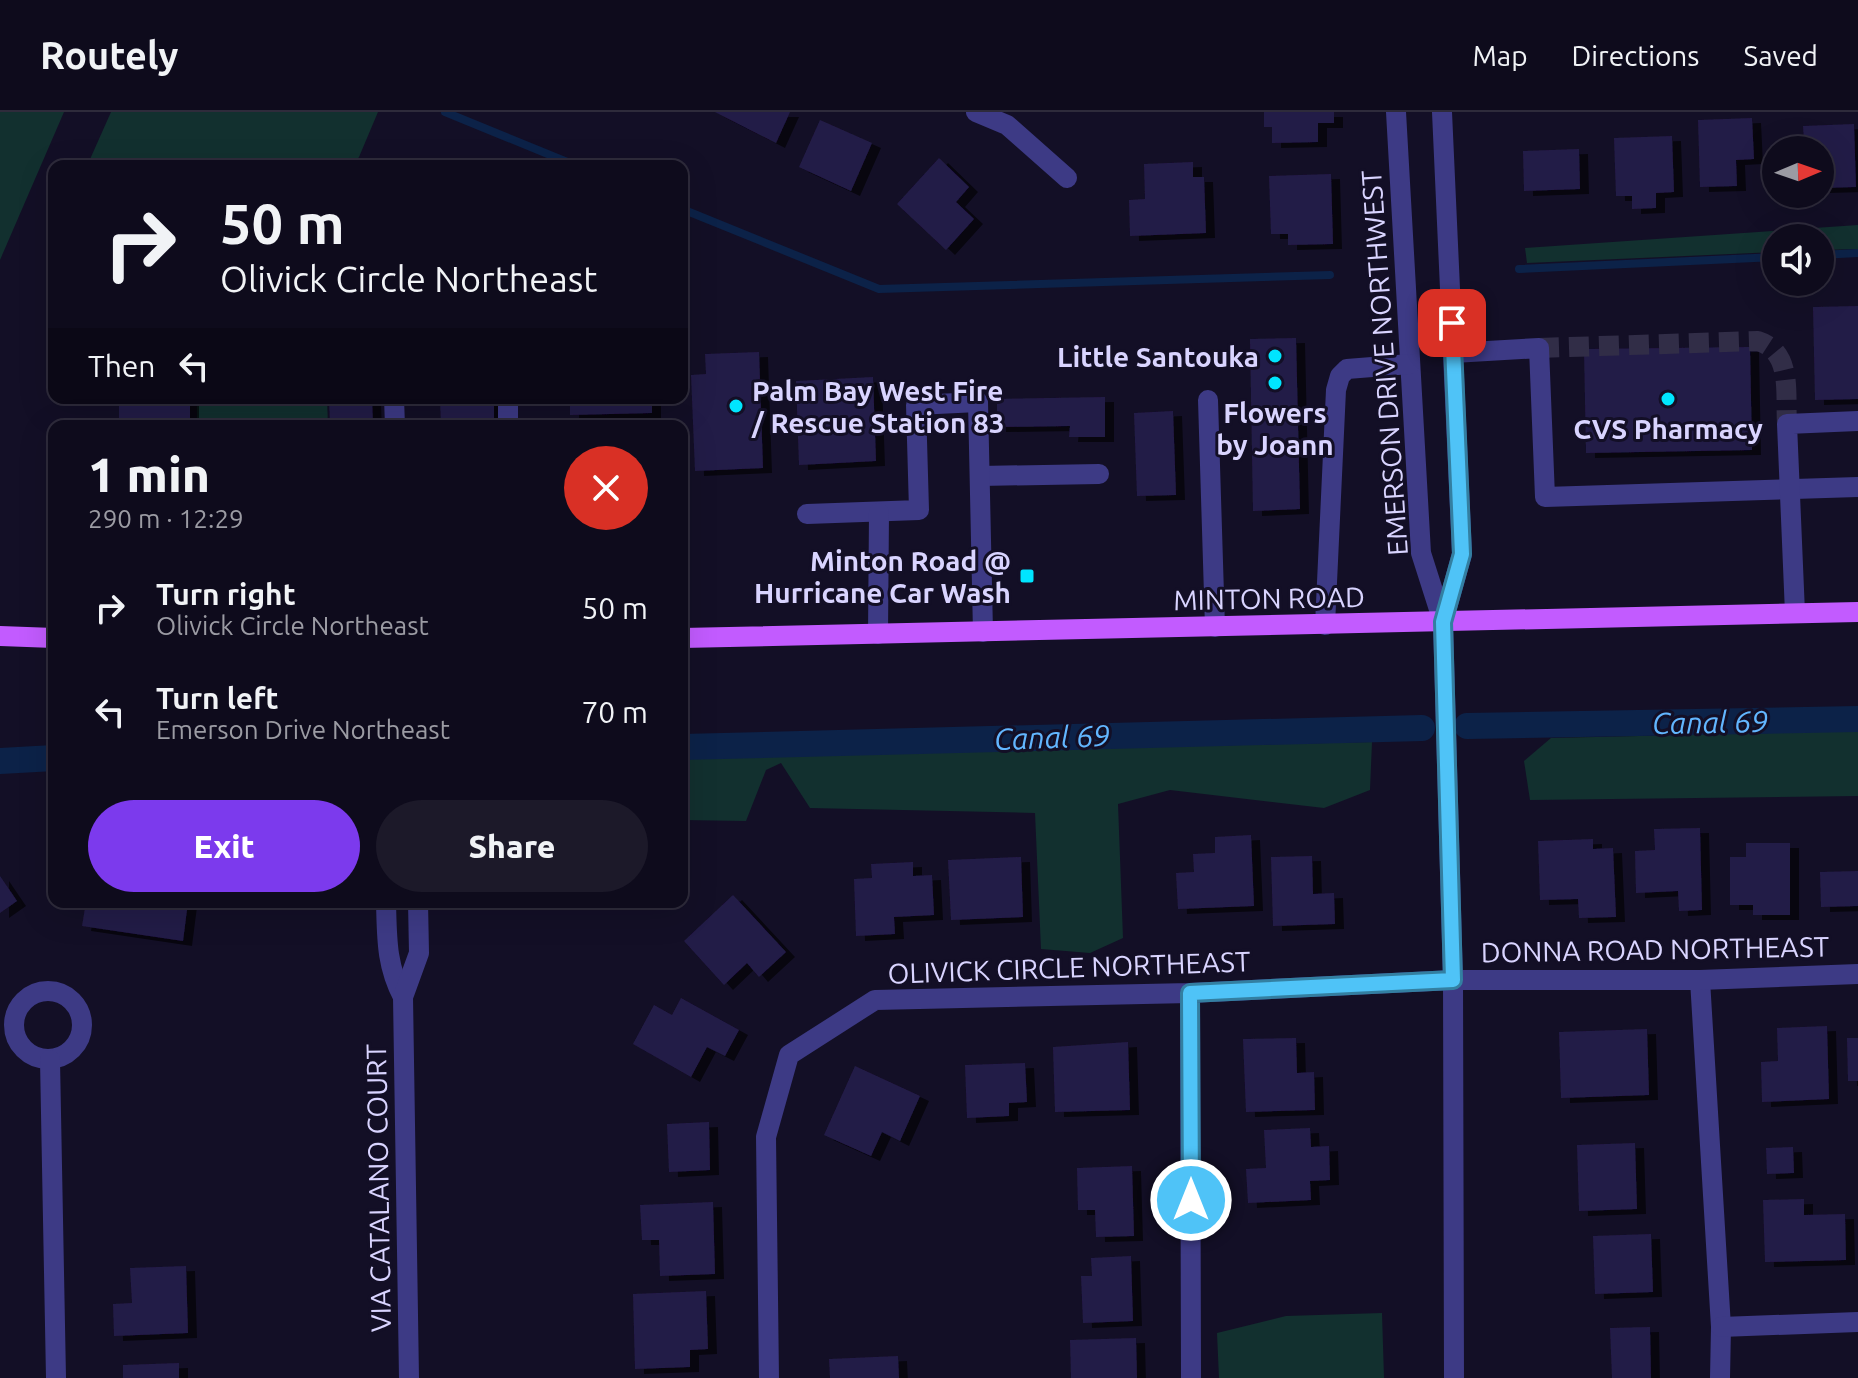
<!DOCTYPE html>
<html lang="en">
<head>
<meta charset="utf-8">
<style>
  :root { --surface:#0e0b1c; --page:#1c1929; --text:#f1f3f6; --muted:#9b9ba3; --line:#2e2b3b; --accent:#7c3aed }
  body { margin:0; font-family:Ubuntu,sans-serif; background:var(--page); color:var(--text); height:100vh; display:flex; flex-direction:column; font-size:30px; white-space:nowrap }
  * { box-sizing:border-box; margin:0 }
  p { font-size:26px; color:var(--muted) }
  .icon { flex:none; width:44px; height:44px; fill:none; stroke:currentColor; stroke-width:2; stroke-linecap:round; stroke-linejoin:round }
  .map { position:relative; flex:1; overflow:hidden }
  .details { position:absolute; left:48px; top:308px; width:640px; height:488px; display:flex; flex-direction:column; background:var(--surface); border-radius:16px; box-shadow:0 8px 32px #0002,0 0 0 2px var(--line) }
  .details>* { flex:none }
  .banner { position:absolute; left:48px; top:48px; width:640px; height:244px; border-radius:16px; box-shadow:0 8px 32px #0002,0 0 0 2px var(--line); background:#0e0b1c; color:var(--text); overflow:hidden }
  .needle { width:52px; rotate:88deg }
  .buttons { position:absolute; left:1762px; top:24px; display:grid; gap:16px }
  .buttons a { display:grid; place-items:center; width:72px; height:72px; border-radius:50%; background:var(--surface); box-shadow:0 8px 32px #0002,0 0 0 2px var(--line); font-size:40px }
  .pin { position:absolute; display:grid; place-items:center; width:68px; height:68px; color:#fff; margin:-34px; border-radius:16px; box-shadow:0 4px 12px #0006 }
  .me { position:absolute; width:88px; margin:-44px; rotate:0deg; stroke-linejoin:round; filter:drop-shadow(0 0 6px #0008) }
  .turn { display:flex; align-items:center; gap:28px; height:168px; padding:0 40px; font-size:36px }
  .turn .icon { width:104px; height:104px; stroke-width:2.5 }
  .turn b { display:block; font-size:56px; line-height:68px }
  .then { display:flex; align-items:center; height:76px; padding:0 40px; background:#0003; gap:16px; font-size:30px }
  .round { display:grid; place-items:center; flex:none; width:84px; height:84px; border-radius:42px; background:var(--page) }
  .head { display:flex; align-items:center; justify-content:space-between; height:136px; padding:0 40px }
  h1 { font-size:48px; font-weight:800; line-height:60px }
  .cta { display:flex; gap:16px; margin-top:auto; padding:16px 40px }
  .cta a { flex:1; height:92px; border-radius:48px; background:var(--accent); color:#fff; font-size:32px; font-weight:800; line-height:92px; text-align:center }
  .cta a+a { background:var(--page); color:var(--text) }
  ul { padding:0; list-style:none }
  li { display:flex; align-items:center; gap:24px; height:104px; padding:0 40px }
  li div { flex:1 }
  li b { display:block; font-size:30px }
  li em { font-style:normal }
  header { display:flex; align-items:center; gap:48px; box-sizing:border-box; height:112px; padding:0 40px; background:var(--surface); border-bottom:2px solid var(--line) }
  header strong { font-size:38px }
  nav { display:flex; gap:44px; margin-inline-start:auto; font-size:28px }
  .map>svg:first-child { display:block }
  .green { fill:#12302f }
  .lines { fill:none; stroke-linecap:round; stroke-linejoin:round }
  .stream { stroke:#0c2248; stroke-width:8 }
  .canal { stroke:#0c2248; stroke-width:26 }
  .building { fill:#241b47; filter:url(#shadow) }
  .minor-tunnel { stroke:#312d47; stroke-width:20; stroke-dasharray:20 10; stroke-linecap:butt }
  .minor { stroke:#3d3a85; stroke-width:20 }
  .major { stroke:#c25bff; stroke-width:20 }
  .route-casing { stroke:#337fa1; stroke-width:20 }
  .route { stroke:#4fc3f7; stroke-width:14 }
  .poi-dot { fill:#00e5ff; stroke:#130f26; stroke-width:3 }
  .labels { text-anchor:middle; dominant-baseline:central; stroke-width:6; stroke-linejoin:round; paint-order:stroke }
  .poi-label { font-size:28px; font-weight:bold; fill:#d9d4ff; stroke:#130f26; text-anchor:end }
  .street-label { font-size:28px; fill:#d9d4ff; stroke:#130f26 }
  .water-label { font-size:30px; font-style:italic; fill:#62b6ff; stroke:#130f26 }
</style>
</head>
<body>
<header>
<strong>Routely</strong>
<nav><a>Map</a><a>Directions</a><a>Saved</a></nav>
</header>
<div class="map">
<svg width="1858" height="1266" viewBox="0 0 1858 1266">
  <defs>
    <filter id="shadow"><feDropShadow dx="9" dy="5" stdDeviation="0" flood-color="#0009"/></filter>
  </defs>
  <rect width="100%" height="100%" fill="#130f26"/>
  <!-- green -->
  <g class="green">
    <path d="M0,0H64L0,148Z"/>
    <path d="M111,0H378L359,45L352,54H87Z"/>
    <path d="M1858,113V137L1820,138V126H1776V140L1527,151L1525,136Z"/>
    <path d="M197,286H327L328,314H197Z"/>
    <path d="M1858,619V684L1530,688L1524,649L1551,626Z"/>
    <path d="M1372,630L1370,678L1324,696L1170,678L1118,692L1123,826L1090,841L1041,837L1035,701L810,696L781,651L766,658L746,709L682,708V645Z"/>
    <path d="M1382,1201L1384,1266H1219L1217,1221L1286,1204Z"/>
  </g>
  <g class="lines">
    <!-- stream -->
    <g class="stream">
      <path d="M445,0L577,54"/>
      <path d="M682,97L879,177L1330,163"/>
      <path d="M1820,143L1858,141"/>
      <path d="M1519,157L1776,145"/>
    </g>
    <!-- canal -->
    <g class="canal">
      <path d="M1467,614L1858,607"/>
      <path d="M682,635L1422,616"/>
      <path d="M0,649L54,646"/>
    </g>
  </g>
  <!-- building -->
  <g class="building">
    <path d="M715,0H790L776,31Z"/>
    <path d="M1264,0H1334V11H1318V30L1272,31V15H1264Z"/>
    <path d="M1752,6L1754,47L1736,48L1737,74L1700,75L1698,8Z"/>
    <path d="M820,8L872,31L851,79L799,55Z"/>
    <path d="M1854,12L1856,75L1820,76V38H1784V29L1804,28L1803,14Z"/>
    <path d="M1672,24L1674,80L1656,81V96L1632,97V84H1616L1614,26Z"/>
    <path d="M1579,37L1580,77L1524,79L1523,39Z"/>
    <path d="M939,46L969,75L956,90L974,107L946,138L897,92Z"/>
    <path d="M1193,50V65H1204L1206,121L1130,124L1129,88L1145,87L1144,52Z"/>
    <path d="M1331,62L1333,132L1288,133V122H1271L1269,64Z"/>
    <path d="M1858,194V287L1815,288L1813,195Z"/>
    <path d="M1296,226L1300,397L1253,399L1250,227Z"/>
    <path d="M1750,235L1752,338L1586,341L1584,237Z"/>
    <path d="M759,240L763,356L695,359L691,263L706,262L705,242Z"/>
    <path d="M873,265L876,349L799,353L796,269Z"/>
    <path d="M1105,285V325H1069L1070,314L997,315V287Z"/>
    <rect x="119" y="286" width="71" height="28"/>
    <path d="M329,286H372L373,314H330Z"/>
    <path d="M440,286H494V314H441Z"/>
    <path d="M570,286H652V301L570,303Z"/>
    <path d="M1173,299L1176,383L1137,384L1134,301Z"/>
    <path d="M1700,716L1702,798L1679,799L1678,779L1636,781L1635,739L1655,738L1654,717Z"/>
    <path d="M1251,723L1254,794L1178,797L1176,761L1194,760L1193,742L1215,741V725Z"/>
    <path d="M1593,727V737L1613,736L1616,805L1579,806L1578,787L1540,788L1538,729Z"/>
    <path d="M1746,731H1790V803H1753V793H1730V745H1746Z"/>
    <path d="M1312,744L1313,782L1334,781L1335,812L1273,814L1271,745Z"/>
    <path d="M1021,745L1023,805L951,808L948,748Z"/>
    <path d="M913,750V764L932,763L934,803L894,805L895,822L856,824L854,767L872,766L871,752Z"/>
    <path d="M1858,759V794L1821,795L1820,760Z"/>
    <path d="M0,764L17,789L0,801Z"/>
    <path d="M733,783L786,840L759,865L747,851L724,873L684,829Z"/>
    <path d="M86,790H188L183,829L82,814Z"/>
    <path d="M681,886L739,918L725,944L707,935L691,965L633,932L654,893L672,903Z"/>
    <path d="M1827,914L1829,987L1762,990L1761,950L1778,949L1777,916Z"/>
    <path d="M1647,917L1649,983L1561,986L1559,920Z"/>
    <path d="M1296,926L1297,961L1314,960L1315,998L1246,1000L1243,927Z"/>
    <path d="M1847,926H1858V969H1848Z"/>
    <path d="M1128,930L1130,998L1055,1000L1053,935Z"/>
    <path d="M1025,951L1027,990L1009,991V1004L967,1006L965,953Z"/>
    <path d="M855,954L920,984L900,1029L882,1020L871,1044L824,1023Z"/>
    <path d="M709,1010L710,1058L669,1060L667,1012Z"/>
    <path d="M1310,1016L1311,1035L1329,1034L1330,1068L1310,1069L1311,1088L1248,1091L1246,1057L1266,1056L1264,1018Z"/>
    <path d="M1635,1031L1637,1097L1579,1099L1577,1033Z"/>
    <path d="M1793,1035L1794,1061L1767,1062L1766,1036Z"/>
    <path d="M1132,1054L1134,1124L1096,1125L1095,1098H1078L1077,1056Z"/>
    <path d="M1804,1087V1103L1845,1102L1846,1148L1765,1150L1763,1088Z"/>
    <path d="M713,1090L715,1162L660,1164L659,1128H642L640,1093Z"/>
    <path d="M1651,1122L1653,1180L1595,1182L1593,1124Z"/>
    <path d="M1131,1144L1133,1209L1083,1211L1081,1164H1092L1091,1146Z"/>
    <path d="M186,1154L188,1221L114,1224L113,1192L132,1191L130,1156Z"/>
    <path d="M706,1179L708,1237L690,1238V1255L635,1257L633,1182Z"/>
    <path d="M1650,1215L1651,1266H1612L1610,1216Z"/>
    <path d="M1136,1226L1137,1266H1071L1070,1228Z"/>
    <path d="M898,1244L899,1266H830L829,1247Z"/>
    <path d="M179,1251V1266H123V1253Z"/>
  </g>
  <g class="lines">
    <!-- minor-tunnel -->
    <path class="minor-tunnel" d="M1539,236L1758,229C1793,240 1785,281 1787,312"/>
    <!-- minor -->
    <g class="minor">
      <path d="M976,0L1007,13L1067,66"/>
      <path d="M1396,0L1421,441L1443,510L1453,868L1454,1266"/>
      <path d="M1442,0L1462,442L1443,510"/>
      <path d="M1453,241L1539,236L1545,385L1858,375"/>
      <path d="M394,286L395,314"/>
      <path d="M508,286V314"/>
      <path d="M1208,288L1215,515"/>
      <path d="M980,364L1099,362"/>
      <path d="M807,402L919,398L916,293L978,290L983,520"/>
      <path d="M1795,501L1787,312L1858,309"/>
      <path d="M1325,513L1336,278L1340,264L1347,257L1410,252"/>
      <path d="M878,522L879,401"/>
      <path d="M386,790C387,825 386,853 403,885"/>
      <path d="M1700,868L1721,1215L1720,1266"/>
      <circle cx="48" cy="913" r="34"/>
      <path d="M1190,881L1191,1266"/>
      <path d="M50,948L56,1266"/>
      <path d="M1721,1215L1858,1210"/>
      <path d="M409,1266L403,885L419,841L418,790"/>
      <path d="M769,1266L766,1025L789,943L875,888L1190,881L1453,868H1700L1858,862"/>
    </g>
    <!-- major -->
    <g class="major">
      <path d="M0,524L54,526"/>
      <path d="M682,526L1858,500"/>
    </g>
  </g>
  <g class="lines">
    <defs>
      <path id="route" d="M1191,1088L1190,881L1453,868L1443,510L1462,442L1452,211"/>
    </defs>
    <!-- route casing -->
    <use href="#route" class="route-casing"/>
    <!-- route -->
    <use href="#route" class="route"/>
  </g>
  <!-- markers -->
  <g class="poi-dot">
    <circle cx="1275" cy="244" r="8"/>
    <circle cx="1275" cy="271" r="8"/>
    <circle cx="1668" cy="287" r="8"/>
    <circle cx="736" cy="294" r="8"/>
    <rect x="1019" y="456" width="16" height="16" rx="4"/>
  </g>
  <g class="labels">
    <!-- poi labels -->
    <g class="poi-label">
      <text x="1259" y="244">Little Santouka</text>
      <text x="752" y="278" text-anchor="start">Palm Bay West Fire<tspan x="752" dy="32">/ Rescue Station 83</tspan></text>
      <text x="1275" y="300" text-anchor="middle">Flowers<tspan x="1275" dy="32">by Joann</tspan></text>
      <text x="1668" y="316" text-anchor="middle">CVS Pharmacy</text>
      <text x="1011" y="448">Minton Road @<tspan x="1011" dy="32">Hurricane Car Wash</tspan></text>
    </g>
    <!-- street labels -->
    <g class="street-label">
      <text transform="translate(1384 251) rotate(-94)">EMERSON DRIVE NORTHWEST</text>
      <text transform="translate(1269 486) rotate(-1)">MINTON ROAD</text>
      <text transform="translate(1655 837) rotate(-1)">DONNA ROAD NORTHEAST</text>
      <text transform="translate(1069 855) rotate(-2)">OLIVICK CIRCLE NORTHEAST</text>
      <text transform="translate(378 1076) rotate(-91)">VIA CATALANO COURT</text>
    </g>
    <!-- water labels -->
    <g class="water-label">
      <text transform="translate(1710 610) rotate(-1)">Canal 69</text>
      <text transform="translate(1052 625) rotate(-2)">Canal 69</text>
    </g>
  </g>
</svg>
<div class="buttons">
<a><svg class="needle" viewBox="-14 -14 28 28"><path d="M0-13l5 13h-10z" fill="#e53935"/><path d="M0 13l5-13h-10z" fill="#9b9ba3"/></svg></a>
<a><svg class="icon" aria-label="sound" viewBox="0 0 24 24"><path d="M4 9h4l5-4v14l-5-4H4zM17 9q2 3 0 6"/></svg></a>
</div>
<div class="pin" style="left:1452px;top:211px;background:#d93025"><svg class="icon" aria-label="arrive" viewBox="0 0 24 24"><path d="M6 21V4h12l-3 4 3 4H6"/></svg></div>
<svg class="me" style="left:1191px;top:1088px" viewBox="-20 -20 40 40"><circle r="17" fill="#4fc3f7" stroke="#fff" stroke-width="3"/><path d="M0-11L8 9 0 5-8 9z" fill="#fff"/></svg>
<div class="banner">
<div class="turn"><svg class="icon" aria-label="right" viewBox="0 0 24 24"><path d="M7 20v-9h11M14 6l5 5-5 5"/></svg><div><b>50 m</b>Olivick Circle Northeast</div></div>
<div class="then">Then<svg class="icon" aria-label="left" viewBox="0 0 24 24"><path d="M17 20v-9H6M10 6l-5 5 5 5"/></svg></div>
</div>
<section class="details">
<div class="head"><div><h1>1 min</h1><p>290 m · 12:29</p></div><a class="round" style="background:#d93025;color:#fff"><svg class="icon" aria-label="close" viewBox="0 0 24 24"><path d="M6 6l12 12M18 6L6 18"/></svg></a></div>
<ul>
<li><svg class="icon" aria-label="right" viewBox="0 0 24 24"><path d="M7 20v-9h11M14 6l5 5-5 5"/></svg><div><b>Turn right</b><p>Olivick Circle Northeast</p></div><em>50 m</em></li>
<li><svg class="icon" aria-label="left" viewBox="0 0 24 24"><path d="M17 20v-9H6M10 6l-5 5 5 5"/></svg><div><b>Turn left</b><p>Emerson Drive Northeast</p></div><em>70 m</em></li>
</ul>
<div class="cta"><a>Exit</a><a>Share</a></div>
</section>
</div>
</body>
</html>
